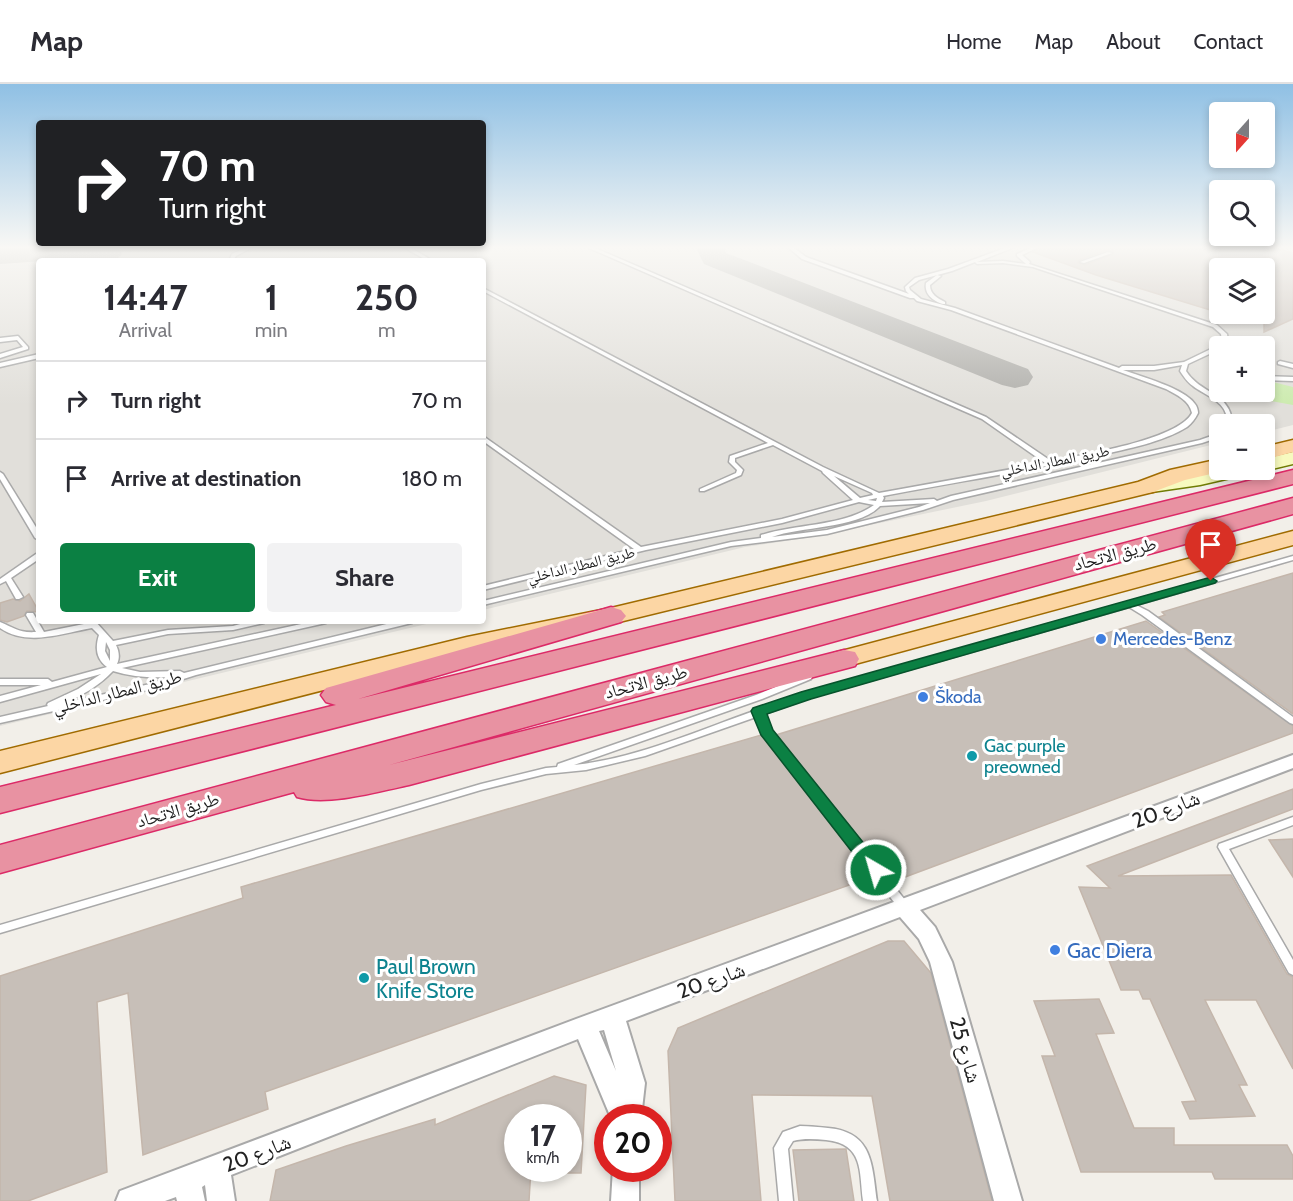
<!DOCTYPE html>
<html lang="en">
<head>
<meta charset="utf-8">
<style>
  :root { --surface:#fff; --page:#f2f2f3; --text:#2b2b33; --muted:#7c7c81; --line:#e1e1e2; --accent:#0b8043 }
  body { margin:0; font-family:Cabin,"Noto Naskh Arabic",sans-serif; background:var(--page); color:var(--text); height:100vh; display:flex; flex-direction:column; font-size:22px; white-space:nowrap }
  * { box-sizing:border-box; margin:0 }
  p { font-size:20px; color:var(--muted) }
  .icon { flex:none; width:33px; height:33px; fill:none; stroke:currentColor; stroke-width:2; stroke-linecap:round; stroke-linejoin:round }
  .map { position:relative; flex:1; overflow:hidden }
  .sheet { position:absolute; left:36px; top:174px; width:450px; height:366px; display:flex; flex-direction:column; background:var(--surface); border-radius:6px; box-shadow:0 3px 9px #0003 }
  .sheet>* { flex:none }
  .hud { position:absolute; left:36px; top:36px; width:450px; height:126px; border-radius:6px; box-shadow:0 3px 9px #0003; background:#202124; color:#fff; overflow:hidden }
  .needle { width:39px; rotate:201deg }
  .fabs { position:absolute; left:1209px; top:18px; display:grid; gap:12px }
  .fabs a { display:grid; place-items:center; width:66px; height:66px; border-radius:6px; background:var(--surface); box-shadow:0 3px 9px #0003; font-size:30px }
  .speed { position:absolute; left:504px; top:1020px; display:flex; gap:12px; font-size:30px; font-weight:700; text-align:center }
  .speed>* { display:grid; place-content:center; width:78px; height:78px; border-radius:50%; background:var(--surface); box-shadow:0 3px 9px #0003; line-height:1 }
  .speed small { font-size:15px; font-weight:400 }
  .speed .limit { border:9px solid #d22; background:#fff; color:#111 }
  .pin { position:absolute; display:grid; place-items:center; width:51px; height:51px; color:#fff; margin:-62px -26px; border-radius:50% 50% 50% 0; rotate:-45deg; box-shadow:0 0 6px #0007 }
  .pin .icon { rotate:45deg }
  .me { position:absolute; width:66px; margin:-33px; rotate:322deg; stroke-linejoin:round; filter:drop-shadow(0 0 4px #0008) }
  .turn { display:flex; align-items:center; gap:21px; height:126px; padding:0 24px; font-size:27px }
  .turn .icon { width:78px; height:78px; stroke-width:2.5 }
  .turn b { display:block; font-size:42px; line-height:51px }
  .eta { display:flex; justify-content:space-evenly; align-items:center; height:102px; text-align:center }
  .eta b { font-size:36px; font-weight:800; line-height:42px }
  .cta { display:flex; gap:12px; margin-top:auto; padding:12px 24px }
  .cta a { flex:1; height:69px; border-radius:6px; background:var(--accent); color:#fff; font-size:24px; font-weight:800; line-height:69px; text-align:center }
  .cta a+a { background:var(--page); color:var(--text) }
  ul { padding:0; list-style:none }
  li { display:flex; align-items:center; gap:18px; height:78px; padding:0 24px; border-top:2px solid var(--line) }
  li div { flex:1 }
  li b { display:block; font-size:22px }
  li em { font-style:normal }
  header { display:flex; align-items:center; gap:36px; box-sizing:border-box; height:84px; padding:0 30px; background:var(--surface); border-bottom:2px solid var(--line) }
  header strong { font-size:28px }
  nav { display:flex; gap:33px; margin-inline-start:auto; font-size:21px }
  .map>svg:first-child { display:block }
  .airport { fill:#e1dfda; fill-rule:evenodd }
  .grass { fill:#cdebb0 }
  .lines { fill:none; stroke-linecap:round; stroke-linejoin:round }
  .taxiway { fill:#b1b0ac; fill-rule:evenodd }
  .building { fill:#c7bfb8; stroke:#c4b6ab; stroke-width:1.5; fill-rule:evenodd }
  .service-casing { stroke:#a9a9a9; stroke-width:3 }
  .minor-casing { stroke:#a9a9a9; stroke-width:4 }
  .secondary-casing { stroke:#707d05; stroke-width:3 }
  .primary-casing { stroke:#a06b00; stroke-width:3 }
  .motorway-casing { stroke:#dc2a67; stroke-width:3 }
  .service { fill:#fff; fill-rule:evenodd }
  .minor { fill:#fff; fill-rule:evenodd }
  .secondary { fill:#f7fabf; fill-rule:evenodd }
  .primary { fill:#fcd6a4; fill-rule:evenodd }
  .motorway { fill:#e892a2; fill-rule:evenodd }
  .route { fill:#0b8043; stroke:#07532c; stroke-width:1.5 }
  .shop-dot { fill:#3f7fe0; stroke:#fff; stroke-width:2 }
  .culture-dot { fill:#0f9aa8; stroke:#fff; stroke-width:2 }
  .labels { text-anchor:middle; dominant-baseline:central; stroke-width:6; stroke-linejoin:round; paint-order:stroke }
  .far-street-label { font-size:15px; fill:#222; stroke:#fff }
  .street-label { font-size:18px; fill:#222; stroke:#fff }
  .shop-label { font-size:18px; fill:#366cbe; stroke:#fff; text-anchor:start }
  .culture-label { font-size:18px; fill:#0d838f; stroke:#fff; text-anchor:start }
  .near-street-label { font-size:21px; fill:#222; stroke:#fff }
  .near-shop-label { font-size:21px; fill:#366cbe; stroke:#fff; text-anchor:start }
  .near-culture-label { font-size:21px; fill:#0d838f; stroke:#fff; text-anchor:start }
</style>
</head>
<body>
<header>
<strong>Map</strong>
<nav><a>Home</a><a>Map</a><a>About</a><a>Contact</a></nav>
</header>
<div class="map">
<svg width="1293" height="1117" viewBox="0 0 1293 1117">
  <rect width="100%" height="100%" fill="#f2efe9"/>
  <!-- airport -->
  <path class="airport" d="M0,164H1293V341L1265,348L1264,340H1220L1219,359L986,417L812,453L745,463L483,526V177H39V537H439L0,642ZM1220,184H1264V230H1220ZM1220,262H1264V308H1220Z"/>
  <!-- grass -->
  <path class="grass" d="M1265,296L1293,303V321L1271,317L1247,308H1264Z"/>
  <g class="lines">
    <!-- taxiway -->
    <g class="taxiway">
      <path d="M0,164H118L122,170L115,177L72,175L0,180Z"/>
      <path d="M696,164H724L726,169L1028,285L1033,293L1028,301L1015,304L1002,301L704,180Z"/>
    </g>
  </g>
  <!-- building -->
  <g class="building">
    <path d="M1039,164H1275L1293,169V235L1264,248V184H1220V229L1096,191L1033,168ZM1107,166L1113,167L1114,170L1085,181L1078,179L1079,176Z"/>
    <path d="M1293,489V630L1159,533L1165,531L1162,528Z"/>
    <path d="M29,510L39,528L27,527L24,532L7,538L0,536V519L13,515L20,517Z"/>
    <path d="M1146,537L1293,642V649L905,793L897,784L885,788L776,651Z"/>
    <path d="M761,651L872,793L265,1008L268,1025L143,1071L128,909L97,918L107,1088L28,1117H0V892L243,814L241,803Z"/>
    <path d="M1293,705V725L1118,792L1231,791L1287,890L1293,893V985L1256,916H1205L1247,1001H1239L1255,1032L1190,1035L1182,1018L1196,1017L1150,915H1143L1139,906H1121L1079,803L1110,804L1087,782Z"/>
    <path d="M1293,755V793L1269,756Z"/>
    <path d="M888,857H904L931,889L992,1117H890L872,1012L752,1011L761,1117H675L668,967L678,944Z"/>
    <path d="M1099,915L1114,949L1096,950L1134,1044H1174V1061H1287L1293,1072V1095H1215L1212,1088H1081L1042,972H1055L1034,917Z"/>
    <path d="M554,992L586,1001L581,1089H568V1034H518V1084H531L529,1117H270L276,1086L346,1062L435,1035V1041Z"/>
    <path d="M846,1065L854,1117H799L793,1066Z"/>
  </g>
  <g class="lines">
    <defs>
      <g id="service">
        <path d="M245,164H251L236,172L233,177H229L232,170Z"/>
        <path d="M405,164H411L433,177H428Z"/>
        <path d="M589,164H595L986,333L1051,377C1081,371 1178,356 1192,329C1189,316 1177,311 1166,305L951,226L917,217L914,214H910L802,175L789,164H794L806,173L909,210L906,207L905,203L915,194L948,185L1005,164H1012L977,178L1003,177L1026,180L1017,172V170L1031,164H1037L1022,171L1030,178L1029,180L1217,241L1227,250L1228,257L1223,262H1220V265L1188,280L1186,287C1200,310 1232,309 1232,340H1226C1226,339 1226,331 1226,330C1222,316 1203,310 1193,302C1187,298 1184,293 1180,287L1182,281L1154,286H1123C1142,293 1184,304 1195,320C1197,322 1198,327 1198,329C1195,335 1192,339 1187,343C1163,358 1127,365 1100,371C1028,387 955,398 883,412L884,414L882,418L934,415L937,417L951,412L1200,356L1220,349V353L1202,359L953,416L923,426L827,450L731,462L483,521V517L731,458L761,454V451C796,440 845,442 874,421L859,418L782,439L646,466L483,506V502L634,465L483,357V352L641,463L782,435L853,416L823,389L822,387L773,361L735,374V378L743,386L741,391L704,407H700V405L736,389L737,386L729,378L730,372L768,359L483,207V204L823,383L879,409L1045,379L982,335ZM975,178L977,180L1003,179L1033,183L1213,243L1221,250L1222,257L1217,262L1184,278L1154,282H1122L1119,284L955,224L921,215L910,206L909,203L919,196L952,187ZM834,392L872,409L873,411L860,414ZM877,414L876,417L868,416ZM930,419L919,423L827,446L772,453C801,442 859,445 880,422Z"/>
        <path d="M1108,168L1112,169L1084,179L1080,178Z"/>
        <path d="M937,191L941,192L930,201C930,210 937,214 945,218V220H943C933,217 924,210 926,199Z"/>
        <path d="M18,252L28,263V265L0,274V270L23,263L17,256L0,258V254Z"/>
        <path d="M39,270V274L0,283V279Z"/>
        <path d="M1280,277L1293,280V284L1278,280V278Z"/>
        <path d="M1264,292L1293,293V297L1264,296Z"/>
        <path d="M0,388L3,390L39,448V456L35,454L0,395Z"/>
        <path d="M36,470H39V475L11,494L23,513L19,515H16L6,497L0,500V495Z"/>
        <path d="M1293,472V476L1136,521L1148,527L1293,633V640L1290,639L1142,531L1129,523L809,614L764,630L770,647L909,821L910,824L909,827L905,828L901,827L763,650L756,633L645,672L586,686L546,690L481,706L0,849V841L481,700L546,684L557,683L558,680L756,611L805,591H811L812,593L811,595L762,615L574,681C634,675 697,647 754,627L755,625H761L803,610Z"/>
        <path d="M27,529H33L44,548L89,539L87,537H95L113,557L168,546L233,542L251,537H265L264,539L233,546L168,550L116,561C119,567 120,574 117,580L315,537H330L326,539L122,584L140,588L180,587L184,589L399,537H413L412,539L196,591L152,605L0,639V633L48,622L47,621L48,619L78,605L101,590L0,618V612L41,601H0V595H48L52,598L107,583C96,575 95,563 99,551L92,544C63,549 27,563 0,544V538C15,544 18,549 36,548L26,531ZM106,558L110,566V577L105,567ZM113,587C132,593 151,594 171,593L150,600L64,619C83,611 99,602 113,587Z"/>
        <path d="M1293,733V741L1229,765L1293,876V891L1289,889L1218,763L1219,760Z"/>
        <path d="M800,1042C810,1042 819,1043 828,1044C873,1048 872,1081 877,1117H863C859,1087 864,1060 826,1056C815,1055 804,1054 793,1057L788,1065L793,1117H779L774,1064L783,1048Z"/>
      </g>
      <g id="minor">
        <path d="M1293,671V684L920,826L935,843L952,878L1022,1117H994L930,878L919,855L900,833L626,937L645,999L641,1034H611L578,955L231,1091L235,1117H207L205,1101L202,1103L205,1117H177L176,1113L165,1117H116L120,1107L576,935ZM604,946L616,987L599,947Z"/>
        <path d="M613,1084H639V1117H611Z"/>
      </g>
      <g id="secondary">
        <path d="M1293,368V380L1264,387L1259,386H1264V375Z"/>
        <path d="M1220,385L1251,386L1248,390L1200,401L1145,409L1138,407L1135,403L1138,399L1145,397Z"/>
      </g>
      <g id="primary">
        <path d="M1293,356V368L1264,376V363Z"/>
        <path d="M1220,375V386H1228L1185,396L1153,408L611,540L468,569L0,689V667L467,553L611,524L1138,398L1170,386Z"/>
        <path d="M1293,447V461L844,583L834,581L830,575L834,569Z"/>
      </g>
      <g id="motorway">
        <path d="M1293,386V400L0,729V703L336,621L326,618L321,611L326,604L601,526L611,523L621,526L626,532L621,538L358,615Z"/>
        <path d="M1293,414V430L389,681L844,566L855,568L859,575L855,582L409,701C377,708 327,722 297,713L294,708L0,789V761Z"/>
      </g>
    </defs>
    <!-- service casing -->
    <use href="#service" class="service-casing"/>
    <!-- minor casing -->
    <use href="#minor" class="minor-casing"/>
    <!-- secondary casing -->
    <use href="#secondary" class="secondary-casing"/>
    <!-- primary casing -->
    <use href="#primary" class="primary-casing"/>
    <!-- motorway casing -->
    <use href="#motorway" class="motorway-casing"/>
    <!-- service -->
    <use href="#service" class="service"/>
    <!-- minor -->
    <use href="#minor" class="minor"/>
    <!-- secondary -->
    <use href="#secondary" class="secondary"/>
    <!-- primary -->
    <use href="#primary" class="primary"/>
    <!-- motorway -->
    <use href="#motorway" class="motorway"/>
  </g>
  <!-- sky -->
  <linearGradient id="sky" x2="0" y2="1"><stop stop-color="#8fc0e4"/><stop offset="0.51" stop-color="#f9f8f5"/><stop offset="1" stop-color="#f9f8f5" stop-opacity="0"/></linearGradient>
  <rect width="1293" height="321" fill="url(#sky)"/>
  <!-- route -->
  <path class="route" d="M1211,493L1217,497L1215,499L811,615L767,630L773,646L882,782L884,786L882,791L876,793L870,791L761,651L751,627L753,624L801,608Z"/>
  <!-- markers -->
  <g class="shop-dot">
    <circle cx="1101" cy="555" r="6"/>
    <circle cx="923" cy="613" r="6"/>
    <circle cx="1055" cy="866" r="6"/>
  </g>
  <g class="culture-dot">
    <circle cx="972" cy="672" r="6"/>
    <circle cx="364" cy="894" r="6"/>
  </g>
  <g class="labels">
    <!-- far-street labels -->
    <g class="far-street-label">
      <text transform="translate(1055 377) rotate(-11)">طريق المطار الداخلي</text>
      <text transform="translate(581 481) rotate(-14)">طريق المطار الداخلي</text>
    </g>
    <!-- street labels -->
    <g class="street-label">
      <text transform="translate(1115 470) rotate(-15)">طريق الاتحاد</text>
      <text transform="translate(646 598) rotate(-15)">طريق الاتحاد</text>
      <text transform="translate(117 608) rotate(-14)">طريق المطار الداخلي</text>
      <text transform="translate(178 726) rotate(-16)">طريق الاتحاد</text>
    </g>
    <!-- shop labels -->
    <g class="shop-label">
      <text x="1113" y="555">Mercedes-Benz</text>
      <text x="935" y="613">Škoda</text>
    </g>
    <!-- culture labels -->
    <g class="culture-label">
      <text x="984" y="662">Gac purple<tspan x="984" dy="21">preowned</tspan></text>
    </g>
    <!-- near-street labels -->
    <g class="near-street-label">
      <text transform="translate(1166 725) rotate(-21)">شارع 20</text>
      <text transform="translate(711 896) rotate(-20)">شارع 20</text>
      <text transform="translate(966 966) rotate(74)">شارع 25</text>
      <text transform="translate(257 1069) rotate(-21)">شارع 20</text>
    </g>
    <!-- near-shop labels -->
    <g class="near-shop-label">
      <text x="1067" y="866">Gac Diera</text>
    </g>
    <!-- near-culture labels -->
    <g class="near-culture-label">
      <text x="376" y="882">Paul Brown<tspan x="376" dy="24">Knife Store</tspan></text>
    </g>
  </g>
</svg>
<div class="fabs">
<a><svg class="needle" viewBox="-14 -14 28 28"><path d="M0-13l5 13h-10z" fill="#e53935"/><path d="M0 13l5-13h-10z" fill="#7c7c81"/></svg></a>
<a><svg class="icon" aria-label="search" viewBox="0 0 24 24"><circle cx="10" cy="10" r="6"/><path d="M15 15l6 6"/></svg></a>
<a><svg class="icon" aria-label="layers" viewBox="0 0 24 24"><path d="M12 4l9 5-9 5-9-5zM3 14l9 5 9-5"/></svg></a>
<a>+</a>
<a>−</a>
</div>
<div class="speed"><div>17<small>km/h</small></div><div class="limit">20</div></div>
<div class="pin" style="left:1211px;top:497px;background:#d93025"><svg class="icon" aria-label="arrive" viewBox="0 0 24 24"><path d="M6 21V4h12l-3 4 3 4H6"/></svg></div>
<svg class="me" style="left:876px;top:786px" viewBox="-20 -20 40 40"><circle r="17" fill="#0b8043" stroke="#fff" stroke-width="3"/><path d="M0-11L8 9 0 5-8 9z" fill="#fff"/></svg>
<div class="hud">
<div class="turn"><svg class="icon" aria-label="right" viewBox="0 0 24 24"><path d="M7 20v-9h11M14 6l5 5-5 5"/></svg><div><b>70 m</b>Turn right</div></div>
</div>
<section class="sheet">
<div class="eta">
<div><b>14:47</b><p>Arrival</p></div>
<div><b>1</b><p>min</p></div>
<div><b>250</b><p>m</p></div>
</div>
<ul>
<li><svg class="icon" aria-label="right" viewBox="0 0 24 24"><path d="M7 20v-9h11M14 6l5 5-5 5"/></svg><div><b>Turn right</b></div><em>70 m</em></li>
<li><svg class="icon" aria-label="arrive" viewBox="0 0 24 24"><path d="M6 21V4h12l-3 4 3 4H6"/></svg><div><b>Arrive at destination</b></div><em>180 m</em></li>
</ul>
<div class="cta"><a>Exit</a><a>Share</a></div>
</section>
</div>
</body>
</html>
